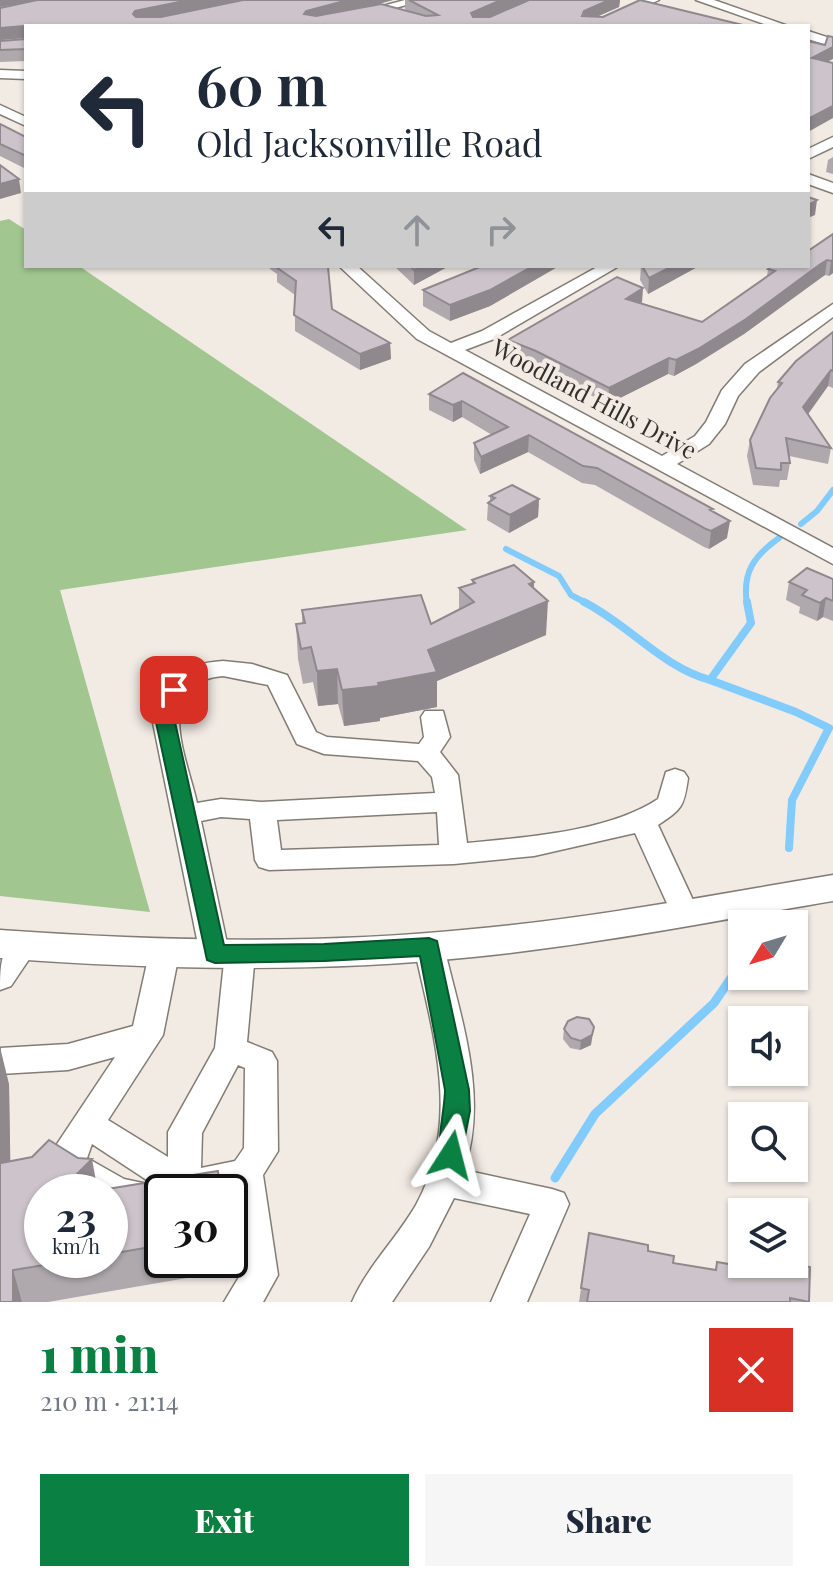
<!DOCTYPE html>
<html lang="en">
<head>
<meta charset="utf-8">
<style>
  :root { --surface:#fff; --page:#f6f6f7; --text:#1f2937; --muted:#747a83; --accent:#0b8043 }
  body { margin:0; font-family:"Playfair Display",serif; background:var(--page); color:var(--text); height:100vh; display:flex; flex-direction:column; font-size:30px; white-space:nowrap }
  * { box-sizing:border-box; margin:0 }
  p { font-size:26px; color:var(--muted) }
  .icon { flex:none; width:44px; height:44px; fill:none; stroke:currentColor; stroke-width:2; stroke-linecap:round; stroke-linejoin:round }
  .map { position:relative; height:1302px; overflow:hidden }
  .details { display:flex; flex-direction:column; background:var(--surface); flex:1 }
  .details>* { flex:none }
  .banner { position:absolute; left:24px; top:24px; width:786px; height:244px; border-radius:0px; box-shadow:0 2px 6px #0004; background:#fff; color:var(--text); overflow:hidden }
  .needle { width:52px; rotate:232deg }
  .fabs { position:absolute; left:728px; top:910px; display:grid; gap:16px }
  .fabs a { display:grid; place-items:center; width:80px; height:80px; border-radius:0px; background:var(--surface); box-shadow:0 2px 6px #0004; font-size:40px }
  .speed { position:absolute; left:24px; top:1174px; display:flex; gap:16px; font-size:40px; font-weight:700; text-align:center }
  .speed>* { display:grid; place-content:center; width:104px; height:104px; border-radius:50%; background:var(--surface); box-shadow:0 2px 6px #0004; line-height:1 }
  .speed small { font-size:20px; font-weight:400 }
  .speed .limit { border:4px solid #111; border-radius:12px; background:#fff; color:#111 }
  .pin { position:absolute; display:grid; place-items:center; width:68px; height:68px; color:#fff; margin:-34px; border-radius:16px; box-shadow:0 4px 12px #0006 }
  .me { position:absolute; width:88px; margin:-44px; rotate:9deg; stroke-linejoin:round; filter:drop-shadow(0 0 6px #0008) }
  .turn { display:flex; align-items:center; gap:28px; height:168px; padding:0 40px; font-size:36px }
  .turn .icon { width:104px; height:104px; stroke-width:2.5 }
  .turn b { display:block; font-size:56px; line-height:68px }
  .lanes { display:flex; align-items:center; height:76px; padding:0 40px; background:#0003; justify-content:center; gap:40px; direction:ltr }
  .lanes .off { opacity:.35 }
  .round { display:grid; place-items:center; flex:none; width:84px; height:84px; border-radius:0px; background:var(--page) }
  .overview { display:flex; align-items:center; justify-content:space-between; height:136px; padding:0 40px }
  h1 { font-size:48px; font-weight:800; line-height:60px; color:var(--accent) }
  .cta { display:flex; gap:16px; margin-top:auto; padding:16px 40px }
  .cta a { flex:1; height:92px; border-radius:0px; background:var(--accent); color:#fff; font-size:32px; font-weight:800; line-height:92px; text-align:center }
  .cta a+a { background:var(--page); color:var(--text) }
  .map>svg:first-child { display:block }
  .green { fill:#a1c68f }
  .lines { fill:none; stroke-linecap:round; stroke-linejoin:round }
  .stream-far2 { stroke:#82cbfd; stroke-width:6 }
  .stream-far1 { stroke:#82cbfd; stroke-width:8 }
  .stream { stroke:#82cbfd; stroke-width:9 }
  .minor-casing { stroke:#827c75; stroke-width:3 }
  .major-casing { stroke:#827c75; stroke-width:3 }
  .minor { fill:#fff; fill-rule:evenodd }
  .major { fill:#fff; fill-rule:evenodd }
  .wall { fill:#afa9ae; fill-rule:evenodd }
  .shaded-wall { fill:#8f898d }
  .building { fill:#ccc4ca; stroke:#8f898d; stroke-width:2 }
  .route { fill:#0b8043; stroke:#07532c; stroke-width:2 }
  .labels { text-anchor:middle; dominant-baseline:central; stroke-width:8; stroke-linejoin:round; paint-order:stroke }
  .street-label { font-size:24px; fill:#322f2c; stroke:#f2ebe4 }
</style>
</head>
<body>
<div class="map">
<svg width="833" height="1302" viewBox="0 0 833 1302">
  <rect width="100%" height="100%" fill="#f2ebe4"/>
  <!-- green -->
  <path class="green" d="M9,219L26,230V266H79L467,530L60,590L150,912L0,896V221Z"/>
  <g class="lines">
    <!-- stream-far2 -->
    <g class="stream-far2">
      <path d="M801,524L817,511L833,490"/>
      <path d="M506,549L559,576L571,595L588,604"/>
      <path d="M747,604C742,572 754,556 779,538"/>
    </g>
    <!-- stream-far1 -->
    <g class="stream-far1">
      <path d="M584,602C628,624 662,667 710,680"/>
      <path d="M747,602L751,623L710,680L796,712L829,728L792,800L789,848"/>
    </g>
    <!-- stream -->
    <path class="stream" d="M555,1178L595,1114L714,1003L742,962"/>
    <defs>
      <g id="minor">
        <path d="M405,0H425L328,26H307Z"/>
        <path d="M643,0H659L601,26H584Z"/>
        <path d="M696,0H714L788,26H770Z"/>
        <path d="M808,31L833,39V47L808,39Z"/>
        <path d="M0,70L26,71V79L0,78Z"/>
        <path d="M0,105L26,117V126L0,114Z"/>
        <path d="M833,137V147L808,159V149Z"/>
        <path d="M808,174L833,183V193L808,184Z"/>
        <path d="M339,266H357L429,331L451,343L482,331L599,266H619L494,339L465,350L662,456L695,436L706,422L722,390L745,364L833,304V317L759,372L738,396L725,424L709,444L677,464L833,548V564L417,339Z"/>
        <path d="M223,661L252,664L287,675L316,732L327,737L419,744L424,737L421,717L425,711H443L450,737L440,752L458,775L467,843C527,837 608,832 658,799L666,772L675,769L684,772L688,778C684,807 682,809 658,825L699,913L695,921L685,924L675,921L635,833L534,856L454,864L269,870L259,867L255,860L250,819L221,817L201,821L228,948L240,943L251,946L255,954L247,1042L272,1052L277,1061L278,1151L263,1175L278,1275L263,1302H224L242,1272L231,1191L165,1192L92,1144L87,1158L124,1179L152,1185L157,1196L152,1207C138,1212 125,1210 110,1205V1192C80,1192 66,1188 53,1159L57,1144L115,1057L68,1070L0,1074V1048L68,1044L133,1026L149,954L153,946L164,943L175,946L179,954L163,1035L108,1120L168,1157V1132L215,1048L224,962L215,965L204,962L200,954L151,713C166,675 182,664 223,661ZM223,676L268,685L297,744L324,754L418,761L432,777L435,793L262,802L221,799L197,803C187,758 151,682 223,676ZM437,812L439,845L281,850L277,820ZM238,1065L245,1068L244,1148L235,1161L201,1168L202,1133Z"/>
        <path d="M23,935L33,938L38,946L11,986L0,990C0,967 0,943 23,935Z"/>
        <path d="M429,936L439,939L444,947C461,1019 489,1097 464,1170L552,1189L564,1193L569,1204L527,1302H491L530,1214L454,1198L429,1247L392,1302H352C367,1267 397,1238 416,1205C462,1122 433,1033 414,947L419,939Z"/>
      </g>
      <path id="major" d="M833,875V901C713,921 594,945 473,957C316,973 158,970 0,958V930C158,941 316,945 473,929C594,918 713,895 833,875Z"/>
    </defs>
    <!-- minor casing -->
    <use href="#minor" class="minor-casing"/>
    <!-- major casing -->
    <use href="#major" class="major-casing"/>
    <!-- minor -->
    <use href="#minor" class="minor"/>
    <!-- major -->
    <use href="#major" class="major"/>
  </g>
  <!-- wall -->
  <g class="wall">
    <path d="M0,0H393L371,6L408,11L405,9V0H620L619,7L598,16L26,26V38L0,40L24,3Z"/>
    <path d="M26,39V61L0,62V41Z"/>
    <path d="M0,124L26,137V169L0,156Z"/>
    <path d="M833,157V174L826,172L828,160Z"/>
    <path d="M833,234V273L829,276L825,275L817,280L744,334L696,364L674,376L668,374L608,404L536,367L507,356L508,340L642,303L702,322L767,276L768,269L808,266Z"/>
    <path d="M270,266H326L332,309L390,343L391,359L360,370L295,331V295L277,282V274L270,269Z"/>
    <path d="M394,266H449L414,285Z"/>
    <path d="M482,266H559L490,306L450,321L423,306V290Z"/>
    <path d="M641,266H699L648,294L640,280Z"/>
    <path d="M833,332V388L828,386L808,414L831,448L828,464L789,456L790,463L787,480H780L779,487L753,485L747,456L750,440L777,388L778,382Z"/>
    <path d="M463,373L713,509L712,511L727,538L709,549L704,547L595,485L582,483L528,452L480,474L474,460V443L492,435L462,417L453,422L429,410V394Z"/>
    <path d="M490,496L539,499L538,517L509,533L487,520L488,503L490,501Z"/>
    <path d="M833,579V621L823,617L817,621L799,613L800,607L786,600L789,582Z"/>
    <path d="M472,580L534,582V588L546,635L437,681V707L380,718V721L344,726L338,704L318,706L313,682L303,684L298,659L296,624L302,623V610L431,624L459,609V588L472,584Z"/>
    <path d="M564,1029L591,1045L580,1050L570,1048L563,1039Z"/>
    <path d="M9,1084L10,1161L98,1191L162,1192V1260H230L231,1206L239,1269L48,1302H0ZM110,1192V1260H42Z"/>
    <path d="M740,1218L742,1264L809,1302H579L589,1233L648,1251L673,1263L715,1270L717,1262L733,1265V1254Z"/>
  </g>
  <!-- shaded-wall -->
  <g class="shaded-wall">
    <path d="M0,0H39L0,7Z"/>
    <path d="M189,0H246L134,26L133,14L135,11Z"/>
    <path d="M348,0H393L306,23L304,14L306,11Z"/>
    <path d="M501,0H529L470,25L471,13Z"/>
    <path d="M608,0H620L619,7L583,23L584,11Z"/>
    <path d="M24,26L26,38L0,40V28Z"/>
    <path d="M833,47V59L810,70L812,58Z"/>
    <path d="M833,106V118L808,132V119Z"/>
    <path d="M19,179L21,193L0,199V184Z"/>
    <path d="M817,200L815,215L808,218V205Z"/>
    <path d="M827,260L825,275L744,334L696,364L674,376L676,360Z"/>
    <path d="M833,260V273L829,276L831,261Z"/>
    <path d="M421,266H449L414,285V270Z"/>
    <path d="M533,266H559L490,306L450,321V305Z"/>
    <path d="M673,266H699L648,294L649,278Z"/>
    <path d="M643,288L642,303L626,299Z"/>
    <path d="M390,343L391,359L360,370V354Z"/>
    <path d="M669,358L668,374L608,404L609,388Z"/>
    <path d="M831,370L828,386L801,424L803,407Z"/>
    <path d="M462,401V417L453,422V405Z"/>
    <path d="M529,435L528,452L480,474L481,457Z"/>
    <path d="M539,499L538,517L509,533L510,515Z"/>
    <path d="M730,521L727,538L709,549L711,531Z"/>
    <path d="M534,582L533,607L548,601L546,635L437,681V707L380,718V721L344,726L342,690L378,683L529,584Z"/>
    <path d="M826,598L823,617L817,621L820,603Z"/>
    <path d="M337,669L338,704L318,706L317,671Z"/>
    <path d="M594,1027L591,1045L580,1050L581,1041Z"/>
    <path d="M0,1047L9,1084L11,1199L1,1163Z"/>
    <path d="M92,1159L98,1192H59Z"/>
    <path d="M13,1270L22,1302H13Z"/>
  </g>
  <!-- building -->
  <g class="building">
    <path d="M37,0H189L135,11L133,14L136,17H161L243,0H348L306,11L304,14L316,16L381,4L426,16L438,15L409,0H501L471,13L473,17H490L529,0H609L584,11L582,16L603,17L640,0L747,26H26V28L24,26L0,28V8Z"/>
    <path d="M828,36L833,37V47L812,58L833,63V106L808,119V41L825,45Z"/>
    <path d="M26,39V49L0,50V41Z"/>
    <path d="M0,124L26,137V156L0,144Z"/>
    <path d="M0,165L19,179L0,184Z"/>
    <path d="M808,197L817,200L808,205Z"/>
    <path d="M833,234V260L831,261L827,260L819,265L746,319L698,349L676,360L669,358L609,388L536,351L508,340L617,277L643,288L626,299L702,322L775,271L768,269L772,266H808V251Z"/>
    <path d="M279,266H326L328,267L332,309L390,343L360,354L294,315L296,281L276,267Z"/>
    <path d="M410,266H421L414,270Z"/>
    <path d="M482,266H533L490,290L450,305L423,290Z"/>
    <path d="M642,266H673L649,278Z"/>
    <path d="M833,332V371L831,370L803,407L831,448L786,438L790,463H781V470L756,468L750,440L770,398L782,383L778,382L796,361Z"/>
    <path d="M463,373L713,509L710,510L730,521L711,531L706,529L597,468L583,466L529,435L481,457L474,443L508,427L462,401L453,405L429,394Z"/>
    <path d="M512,485L539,499L510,515L488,503L495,498L490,496Z"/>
    <path d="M514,565L534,582L529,584L548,601L428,650L437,672L378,683L379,686L342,690L337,669L317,671L311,647L301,649L296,624L305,623L302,610L421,595L431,624L474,602L459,588L475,583L472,580Z"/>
    <path d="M807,568L833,579V601L826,598L820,603L802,595L807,590L789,582Z"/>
    <path d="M577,1017L589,1019L594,1027L592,1035L581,1041L571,1038L564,1029L568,1021Z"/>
    <path d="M0,1048L1,1163L32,1157L49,1140L78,1158L92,1159L59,1192H42V1260H75L13,1270V1302H0Z"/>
    <path d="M218,1171L220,1192H162V1245L110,1254V1192H89Z"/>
    <path d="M230,1206L234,1233L230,1234Z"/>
    <path d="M740,1218H742V1264H794L810,1267L809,1302L790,1298V1302H587L589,1290L581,1288L589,1233L648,1245V1251L674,1256L673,1263L716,1270L717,1262L740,1266Z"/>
  </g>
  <!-- route -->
  <path class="route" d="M174,684L183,690L173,713L224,945L324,944L429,938L437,941L469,1090L470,1111L460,1162L451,1166L442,1162C435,1147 445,1110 445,1090L420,956L324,961L215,963L207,960L154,713L167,686Z"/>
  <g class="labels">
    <!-- street labels -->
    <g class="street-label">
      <text transform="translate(595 398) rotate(28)">Woodland Hills Drive</text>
    </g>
  </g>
</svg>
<div class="fabs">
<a><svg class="needle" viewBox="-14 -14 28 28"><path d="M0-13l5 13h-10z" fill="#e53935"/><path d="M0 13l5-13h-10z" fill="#747a83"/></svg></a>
<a><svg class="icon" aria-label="sound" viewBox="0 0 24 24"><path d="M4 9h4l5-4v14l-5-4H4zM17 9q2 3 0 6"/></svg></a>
<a><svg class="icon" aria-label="search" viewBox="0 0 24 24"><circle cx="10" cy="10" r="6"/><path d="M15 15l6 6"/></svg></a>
<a><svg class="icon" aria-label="layers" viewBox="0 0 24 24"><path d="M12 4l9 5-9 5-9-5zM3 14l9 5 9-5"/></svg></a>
</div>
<div class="speed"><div>23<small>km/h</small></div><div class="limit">30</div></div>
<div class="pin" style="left:174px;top:690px;background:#d93025"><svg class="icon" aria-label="arrive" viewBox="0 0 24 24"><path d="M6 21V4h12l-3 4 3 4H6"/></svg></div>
<svg class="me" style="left:451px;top:1155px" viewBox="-20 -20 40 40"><path d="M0-17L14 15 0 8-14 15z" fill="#0b8043" stroke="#fff" stroke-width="4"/></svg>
<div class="banner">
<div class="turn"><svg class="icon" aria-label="left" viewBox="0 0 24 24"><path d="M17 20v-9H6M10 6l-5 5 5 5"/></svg><div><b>60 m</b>Old Jacksonville Road</div></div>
<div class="lanes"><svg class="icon" aria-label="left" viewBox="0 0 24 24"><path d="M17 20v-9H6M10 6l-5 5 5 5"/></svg><svg class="icon off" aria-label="ahead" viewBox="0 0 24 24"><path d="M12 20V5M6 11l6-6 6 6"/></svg><svg class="icon off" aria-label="right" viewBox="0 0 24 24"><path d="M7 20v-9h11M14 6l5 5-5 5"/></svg></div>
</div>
</div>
<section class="details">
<div class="overview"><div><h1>1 min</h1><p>210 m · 21:14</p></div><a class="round" style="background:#d93025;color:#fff"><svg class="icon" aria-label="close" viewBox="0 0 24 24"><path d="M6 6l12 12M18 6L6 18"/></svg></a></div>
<div class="cta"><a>Exit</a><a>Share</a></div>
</section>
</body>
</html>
